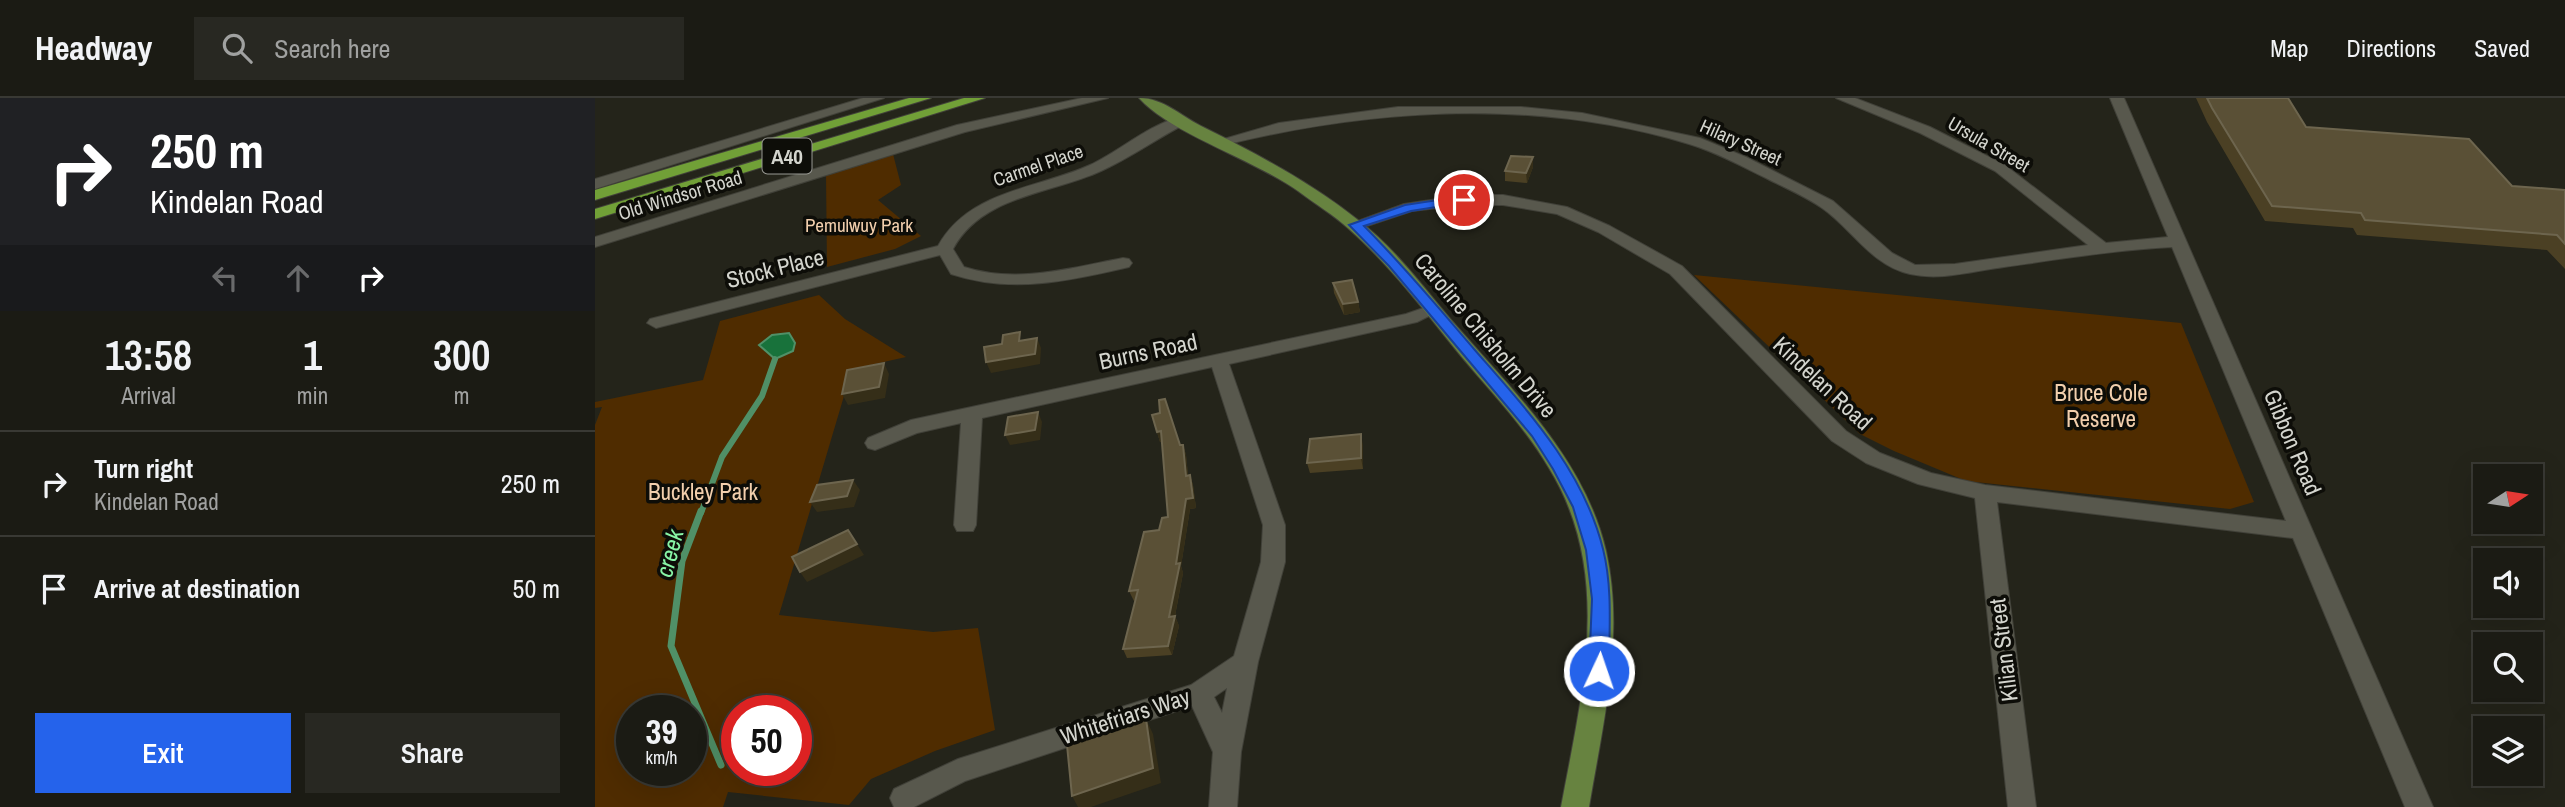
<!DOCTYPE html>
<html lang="en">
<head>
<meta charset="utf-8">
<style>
  :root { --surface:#1b1b14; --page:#282822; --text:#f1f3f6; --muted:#a0a1a0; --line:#393934; --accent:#2563eb }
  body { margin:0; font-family:"Archivo Narrow",sans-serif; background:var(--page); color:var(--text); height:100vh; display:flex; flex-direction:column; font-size:26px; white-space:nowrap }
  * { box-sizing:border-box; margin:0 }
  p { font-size:23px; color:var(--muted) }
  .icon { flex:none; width:38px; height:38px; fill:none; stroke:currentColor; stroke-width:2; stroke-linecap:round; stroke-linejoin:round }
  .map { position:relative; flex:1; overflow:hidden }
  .side { display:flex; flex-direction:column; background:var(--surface); width:595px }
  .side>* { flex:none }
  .hud { background:#202124; color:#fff; overflow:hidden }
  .needle { width:46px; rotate:78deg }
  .buttons { position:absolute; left:1878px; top:366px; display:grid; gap:14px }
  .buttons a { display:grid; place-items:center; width:70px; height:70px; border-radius:0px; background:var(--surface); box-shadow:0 7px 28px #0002,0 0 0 2px var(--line); font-size:35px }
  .speed { position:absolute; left:21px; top:597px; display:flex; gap:14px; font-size:35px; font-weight:700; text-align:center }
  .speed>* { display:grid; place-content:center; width:91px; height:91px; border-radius:50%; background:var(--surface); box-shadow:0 7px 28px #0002,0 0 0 2px var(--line); line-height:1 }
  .speed small { font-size:18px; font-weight:400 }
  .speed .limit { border:10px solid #d22; background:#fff; color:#111 }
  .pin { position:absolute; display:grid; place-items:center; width:60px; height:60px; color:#fff; margin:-30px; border:4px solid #fff; border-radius:50%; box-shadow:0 2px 7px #0007 }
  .me { position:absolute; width:77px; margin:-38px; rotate:3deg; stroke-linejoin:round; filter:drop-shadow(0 0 5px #0008) }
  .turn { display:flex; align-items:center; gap:24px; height:147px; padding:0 35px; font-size:32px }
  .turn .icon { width:91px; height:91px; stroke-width:2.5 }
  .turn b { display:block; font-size:49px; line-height:60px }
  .lanes { display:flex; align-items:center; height:66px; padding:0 35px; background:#0003; justify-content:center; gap:35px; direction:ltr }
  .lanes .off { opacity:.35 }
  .eta { display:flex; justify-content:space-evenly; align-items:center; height:119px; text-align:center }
  .eta b { font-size:42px; font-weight:600; line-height:49px }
  .action { display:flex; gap:14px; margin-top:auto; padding:14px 35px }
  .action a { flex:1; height:80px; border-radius:0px; background:var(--accent); color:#fff; font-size:28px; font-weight:600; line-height:80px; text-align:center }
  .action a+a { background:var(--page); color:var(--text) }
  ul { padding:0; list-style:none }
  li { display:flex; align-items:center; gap:21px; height:105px; padding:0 35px; border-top:2px solid var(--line) }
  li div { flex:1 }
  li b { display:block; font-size:26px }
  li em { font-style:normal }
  header { display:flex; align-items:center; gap:42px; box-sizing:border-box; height:98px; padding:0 35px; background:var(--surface); border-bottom:2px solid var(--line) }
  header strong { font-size:33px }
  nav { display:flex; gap:38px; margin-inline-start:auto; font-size:24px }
  .search { width:490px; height:63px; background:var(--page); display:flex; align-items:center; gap:18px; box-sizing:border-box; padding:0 24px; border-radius:0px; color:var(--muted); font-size:26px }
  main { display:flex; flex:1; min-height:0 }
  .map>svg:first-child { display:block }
  .green { fill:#4f2c00; fill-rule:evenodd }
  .water { fill:#18723b; stroke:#509067; stroke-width:2 }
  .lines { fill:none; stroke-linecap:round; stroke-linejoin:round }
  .stream-far1 { stroke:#509067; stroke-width:6 }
  .stream { stroke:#509067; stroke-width:7 }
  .minor-casing { stroke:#414139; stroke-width:2 }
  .major-casing { stroke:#414139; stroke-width:2 }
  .highway-casing { stroke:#414139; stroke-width:2 }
  .minor { fill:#58584d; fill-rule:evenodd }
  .major { fill:#678340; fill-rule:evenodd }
  .highway { fill:#71a037; fill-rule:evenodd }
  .wall { fill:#4b4024 }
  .shaded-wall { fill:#352e18 }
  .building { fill:#5a5036; stroke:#6d654e; stroke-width:2 }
  .route { fill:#2563eb; stroke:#184099; stroke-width:2 }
  .labels { text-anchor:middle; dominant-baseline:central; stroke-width:7; stroke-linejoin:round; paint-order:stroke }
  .far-street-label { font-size:19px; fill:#d4d5ce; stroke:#0d0d08 }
  .far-park-label { font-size:19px; fill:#f2cfad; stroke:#0d0d08 }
  .shield { fill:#0d0d08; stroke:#989993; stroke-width:2 }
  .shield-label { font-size:21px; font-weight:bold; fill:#d4d5ce }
  .street-label { font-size:23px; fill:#d4d5ce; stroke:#0d0d08 }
  .park-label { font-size:23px; fill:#f2cfad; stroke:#0d0d08 }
  .water-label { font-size:24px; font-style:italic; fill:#88f5a6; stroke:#0d0d08 }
</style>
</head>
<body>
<header>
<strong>Headway</strong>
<div class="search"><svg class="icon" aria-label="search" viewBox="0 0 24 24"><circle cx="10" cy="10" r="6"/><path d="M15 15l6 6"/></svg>Search here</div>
<nav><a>Map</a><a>Directions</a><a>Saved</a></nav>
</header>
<main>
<section class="side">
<div class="hud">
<div class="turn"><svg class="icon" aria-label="right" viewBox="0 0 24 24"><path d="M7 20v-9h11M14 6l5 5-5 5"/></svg><div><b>250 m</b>Kindelan Road</div></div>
<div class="lanes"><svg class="icon off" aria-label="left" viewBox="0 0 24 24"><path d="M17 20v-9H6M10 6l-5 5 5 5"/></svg><svg class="icon off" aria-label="ahead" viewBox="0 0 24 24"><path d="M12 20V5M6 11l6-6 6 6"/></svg><svg class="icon" aria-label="right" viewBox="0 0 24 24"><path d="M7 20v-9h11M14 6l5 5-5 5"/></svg></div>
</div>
<div class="eta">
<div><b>13:58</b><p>Arrival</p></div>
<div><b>1</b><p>min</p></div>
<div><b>300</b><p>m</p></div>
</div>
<ul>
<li><svg class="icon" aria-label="right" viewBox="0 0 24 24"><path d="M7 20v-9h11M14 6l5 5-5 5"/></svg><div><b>Turn right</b><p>Kindelan Road</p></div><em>250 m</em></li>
<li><svg class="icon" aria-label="arrive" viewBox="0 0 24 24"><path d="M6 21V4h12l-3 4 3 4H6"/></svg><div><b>Arrive at destination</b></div><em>50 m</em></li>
</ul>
<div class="action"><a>Exit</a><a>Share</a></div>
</section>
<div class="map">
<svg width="1970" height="709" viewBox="0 0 1970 709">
  <rect width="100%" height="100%" fill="#24241a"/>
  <!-- green -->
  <g class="green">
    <path d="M298,56L306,87L283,102L326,138L300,151L232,169L231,76Z"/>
    <path d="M1099,177L1586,225L1659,404L1635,411L1371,383L1299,353L1265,336Z"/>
    <path d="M224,197L250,221L311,259L257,271L184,517L338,534L383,530L400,632L340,653L276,681L254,707L133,694L128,709H0V327L7,309L0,310V304L108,282L125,223ZM37,612H96V672H37ZM142,612H201V672H142Z"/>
  </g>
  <!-- water -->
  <path class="water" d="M194,235L200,245L198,253L180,261L164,247L177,237Z"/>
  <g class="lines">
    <!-- stream-far1 -->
    <path class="stream-far1" d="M106,415L127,359L167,298L180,261"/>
    <!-- stream -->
    <path class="stream" d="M106,413L87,463L76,548L126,667"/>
    <defs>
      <g id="minor">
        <path d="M268,0H289L0,91V81Z"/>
        <path d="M487,0H513L370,34L0,149V139L362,27Z"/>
        <path d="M1241,0H1260L1335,29L1410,67L1511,145L1573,139L1515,0H1529L1838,709H1810L1698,440L1402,404L1441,709H1413L1380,400L1323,386L1271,365L1237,343L1075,176L1003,134L962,116L908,107H869L817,113L760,132L752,127L809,106L869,97H908L972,109L1015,128L1087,168L1251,333L1285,355L1336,375L1390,387L1691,423L1577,149C1521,152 1465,161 1409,169C1378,173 1346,183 1315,176C1277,168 1257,131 1227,110C1210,98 1190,90 1171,80C1146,68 1121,54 1094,46C943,0 780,10 629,47L622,43L684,25L803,9H926L987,15L1105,40L1151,59L1238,103L1297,155L1320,167L1360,166L1493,147L1400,73L1325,35Z"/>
        <path d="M585,19L590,20V26C561,41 535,60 506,73C456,96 387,97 358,151L369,169C422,186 475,170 528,160L534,161L537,165L534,169C474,183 416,196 356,176L345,157L61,230L52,225L55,221L343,148C374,92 442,91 495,67C525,53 553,27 585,19Z"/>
        <path d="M837,207L846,212L822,224L634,266L690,427V464L663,564L646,654L642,709H614L618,654L597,608L370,683L319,709H299L295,700L299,691L363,661L596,587L639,558L666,464L668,427L617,269L387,320L381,427L378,433H362L359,427L366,325L322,335L280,352L273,350L270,345L273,340L316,322L811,216ZM632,590L627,615L619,599Z"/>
      </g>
      <path id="major" d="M544,0C569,0 587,19 610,30C664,57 715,84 763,122C799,149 828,189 857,223C916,291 990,361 1011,453C1030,538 1008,625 994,709H966C987,596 1019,475 954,370C930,329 896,294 866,258C831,215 796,168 754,131C739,117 720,106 703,93C660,62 576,36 544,0Z"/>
      <g id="highway">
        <path d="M314,0H336L0,102V92Z"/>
        <path d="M369,0H390L0,121V111Z"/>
      </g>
    </defs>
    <!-- minor casing -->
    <use href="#minor" class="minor-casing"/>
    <!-- major casing -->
    <use href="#major" class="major-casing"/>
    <!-- highway casing -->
    <use href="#highway" class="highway-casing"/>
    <!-- minor -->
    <use href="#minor" class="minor"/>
    <!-- major -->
    <use href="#major" class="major"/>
    <!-- highway -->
    <use href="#highway" class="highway"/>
  </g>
  <!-- wall -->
  <g class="wall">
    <path d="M1601,0H1693L1711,29L1917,88L1970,92V171L1952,152L1762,137L1758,130L1670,123L1612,24Z"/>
    <path d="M938,59V69L932,85L910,83V73Z"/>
    <path d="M738,185L763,204L765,214L749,217L739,195Z"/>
    <path d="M557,317L585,347H588L591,357L593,377H595L598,387L601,410L595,411L586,468L588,475L580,518L584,528L577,557L532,560L528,551L541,502L539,503L534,493L564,432L573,419L567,343L565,344Z"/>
    <path d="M768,347V371L715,375L712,365Z"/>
  </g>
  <!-- shaded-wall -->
  <g class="shaded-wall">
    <path d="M938,59V69L932,85L931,75Z"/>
    <path d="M763,204L765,214L749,217L748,206Z"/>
    <path d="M442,240L446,250L445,266L396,275L391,264Z"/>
    <path d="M289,265L294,276L290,300L253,307L247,296Z"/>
    <path d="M443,314L447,324L445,342L415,347L410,337Z"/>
    <path d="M566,333L569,342L565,344L562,334Z"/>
    <path d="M766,336L768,347V371L766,360Z"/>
    <path d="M588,347L591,357L594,388L591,378Z"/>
    <path d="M595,377L598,387L601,410L595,411L586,468L588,475L578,528L574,519Z"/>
    <path d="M258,382L265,392L259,409L222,414L215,404Z"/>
    <path d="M253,432L269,457L212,484L205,474Z"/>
    <path d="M580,518L584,528L577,557L573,548Z"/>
    <path d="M551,621L558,636L566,685L496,709H483L477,698Z"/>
  </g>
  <!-- building -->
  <g class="building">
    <path d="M1612,0H1693L1711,29L1874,41L1917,88L1970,92V146L1962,137L1770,122L1766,115L1677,108L1617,10Z"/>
    <path d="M916,58L938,59L931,75L910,73Z"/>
    <path d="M757,182L763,204L748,206L738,185Z"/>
    <path d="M425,234L424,243L442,240L440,256L391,264L389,249L407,246L408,237Z"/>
    <path d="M289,265L284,289L247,296L252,272Z"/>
    <path d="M570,301L585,347H588L591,378L595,377L598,400L591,401L581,466L585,465L574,519L580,518L573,548L528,551L543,492L534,493L549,434L564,432L567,420L573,419L566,333L562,334L557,317L565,315L564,302Z"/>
    <path d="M443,314L440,332L410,337L413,319Z"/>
    <path d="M766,336V360L712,365L715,341Z"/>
    <path d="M258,382L252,398L215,404L222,387Z"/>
    <path d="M253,432L262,446L205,474L197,459Z"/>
    <path d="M551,621L558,670L477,698L472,647Z"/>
  </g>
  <!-- route -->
  <path class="route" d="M869,98L875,102L873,104L816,113L769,128C808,167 843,209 879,251C932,312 988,371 1008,451C1018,491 1014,533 1014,573L1011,579H997L994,573L997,501L991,452L978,409L958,371L937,338L794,168L754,127L810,107Z"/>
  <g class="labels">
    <!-- far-street labels -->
    <g class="far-street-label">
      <text transform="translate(1146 44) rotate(24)">Hilary Street</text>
      <text transform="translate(1394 46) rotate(30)">Ursula Street</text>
      <text transform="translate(443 67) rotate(-19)">Carmel Place</text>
      <text transform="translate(85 97) rotate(-17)">Old Windsor Road</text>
    </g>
    <!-- far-park labels -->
    <g class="far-park-label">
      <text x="264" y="127">Pemulwuy Park</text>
    </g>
    <!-- shield labels -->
    <rect class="shield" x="167.5" y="40.5" width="49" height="35" rx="5"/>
    <g class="shield-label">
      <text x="192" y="58">A40</text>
    </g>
    <!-- street labels -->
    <g class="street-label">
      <text transform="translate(180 170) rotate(-14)">Stock Place</text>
      <text transform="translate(891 237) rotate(50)">Caroline Chisholm Drive</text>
      <text transform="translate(553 253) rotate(-12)">Burns Road</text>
      <text transform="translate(1228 285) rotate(43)">Kindelan Road</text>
      <text transform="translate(1698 344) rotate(67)">Gibbon Road</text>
      <text transform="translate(1408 552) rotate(-97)">Kilian Street</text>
      <text transform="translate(530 618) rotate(-18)">Whitefriars Way</text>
    </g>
    <!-- park labels -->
    <g class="park-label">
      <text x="1506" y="294">Bruce Cole<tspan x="1506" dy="26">Reserve</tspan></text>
      <text x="108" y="393">Buckley Park</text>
    </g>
    <!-- water labels -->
    <g class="water-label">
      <text transform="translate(74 455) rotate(-75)">creek</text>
    </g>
  </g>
</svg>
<div class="buttons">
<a><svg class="needle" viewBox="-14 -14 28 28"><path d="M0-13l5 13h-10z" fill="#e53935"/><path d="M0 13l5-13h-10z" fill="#a0a1a0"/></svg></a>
<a><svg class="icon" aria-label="sound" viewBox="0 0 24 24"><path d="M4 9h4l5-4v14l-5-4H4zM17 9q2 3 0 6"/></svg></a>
<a><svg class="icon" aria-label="search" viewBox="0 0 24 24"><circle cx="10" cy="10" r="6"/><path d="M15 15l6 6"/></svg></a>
<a><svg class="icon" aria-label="layers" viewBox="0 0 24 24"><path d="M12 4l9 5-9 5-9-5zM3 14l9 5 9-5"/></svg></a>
</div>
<div class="speed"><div>39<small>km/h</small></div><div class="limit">50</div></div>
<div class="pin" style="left:869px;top:102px;background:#d93025"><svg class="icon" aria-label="arrive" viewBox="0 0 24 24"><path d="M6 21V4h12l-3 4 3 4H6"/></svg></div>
<svg class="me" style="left:1004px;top:573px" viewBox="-20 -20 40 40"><circle r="17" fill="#2563eb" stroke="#fff" stroke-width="3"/><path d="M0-11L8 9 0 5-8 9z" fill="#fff"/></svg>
</div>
</main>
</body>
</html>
